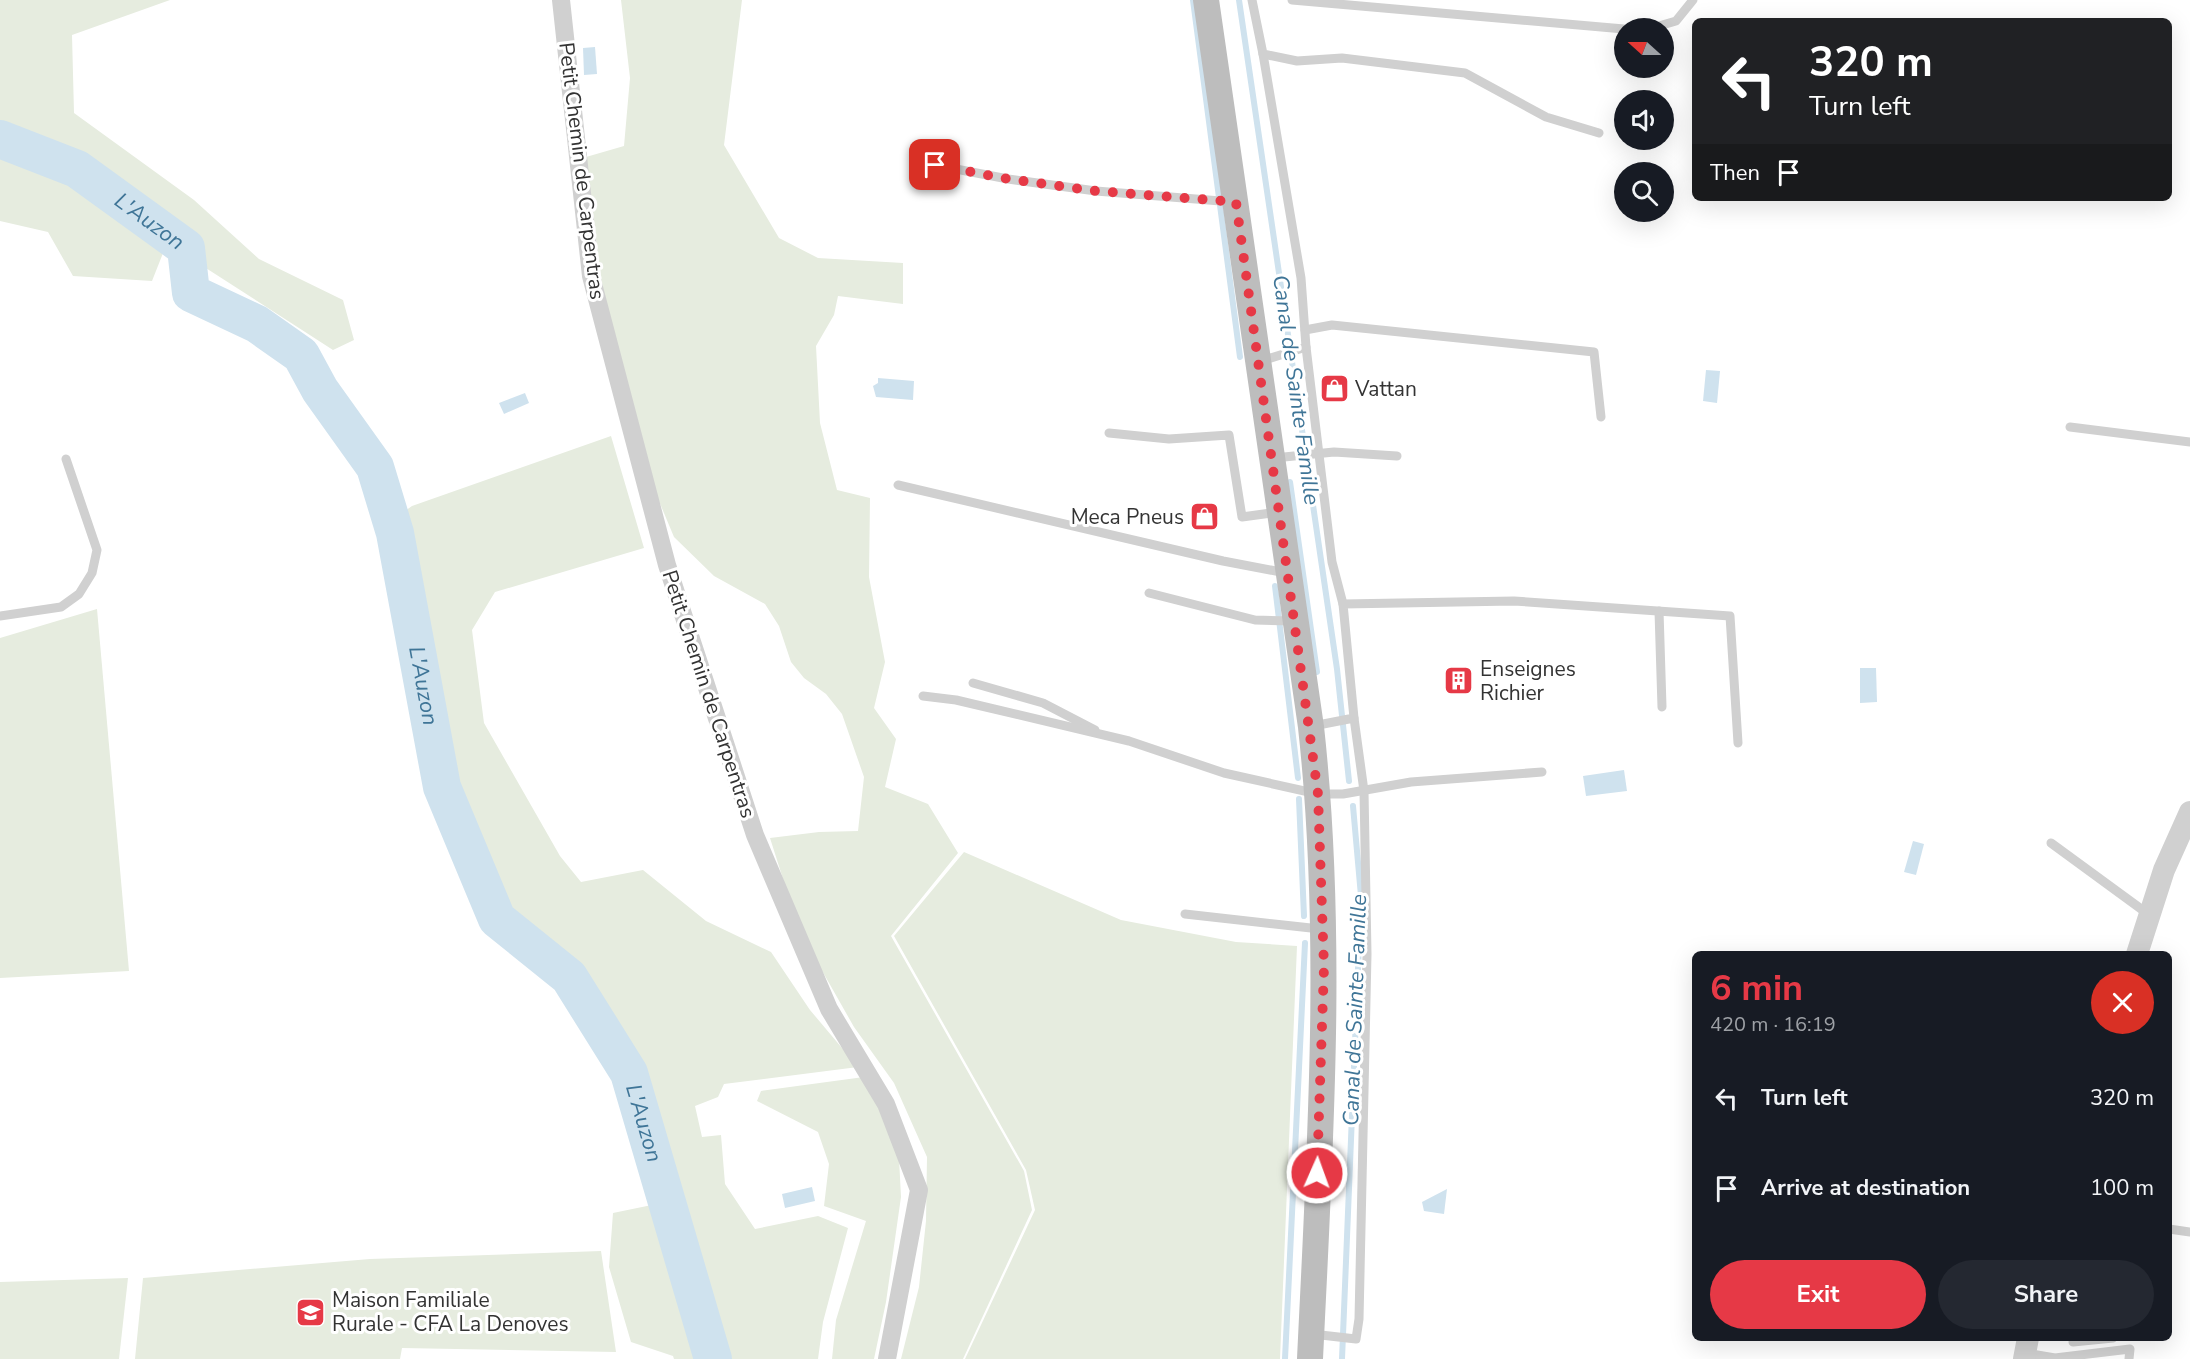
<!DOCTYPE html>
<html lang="en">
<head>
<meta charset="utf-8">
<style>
  :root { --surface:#171b24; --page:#242831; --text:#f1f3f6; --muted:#9ea1a6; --accent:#e63946 }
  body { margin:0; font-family:"Nunito Sans",sans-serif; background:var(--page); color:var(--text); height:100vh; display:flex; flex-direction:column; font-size:22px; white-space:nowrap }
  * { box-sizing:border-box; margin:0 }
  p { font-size:20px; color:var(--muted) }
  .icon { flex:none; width:33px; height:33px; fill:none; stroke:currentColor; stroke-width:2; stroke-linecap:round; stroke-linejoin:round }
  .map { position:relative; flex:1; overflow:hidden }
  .drawer { position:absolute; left:1692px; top:951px; width:480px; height:390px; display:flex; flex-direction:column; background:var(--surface); border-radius:9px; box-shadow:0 6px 24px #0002 }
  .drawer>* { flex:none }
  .guide { position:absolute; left:1692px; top:18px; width:480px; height:183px; border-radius:9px; box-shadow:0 6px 24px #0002; background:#202124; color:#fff; overflow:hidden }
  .needle { width:39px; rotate:291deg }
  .tools { position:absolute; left:1614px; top:18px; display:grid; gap:12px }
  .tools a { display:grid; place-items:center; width:60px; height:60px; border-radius:50%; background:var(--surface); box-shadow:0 6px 24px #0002; font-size:30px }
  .pin { position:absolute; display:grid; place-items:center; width:51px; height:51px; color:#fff; margin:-26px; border-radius:12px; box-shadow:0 3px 9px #0006 }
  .me { position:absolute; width:66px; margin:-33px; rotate:2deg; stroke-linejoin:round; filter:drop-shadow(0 0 4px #0008) }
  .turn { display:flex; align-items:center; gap:21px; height:126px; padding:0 18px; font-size:27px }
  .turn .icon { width:78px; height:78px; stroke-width:2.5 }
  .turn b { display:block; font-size:42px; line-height:51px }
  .then { display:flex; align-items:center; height:57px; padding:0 18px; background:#0003; gap:12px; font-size:22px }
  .round { display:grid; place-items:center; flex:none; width:63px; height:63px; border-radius:32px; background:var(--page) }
  .headline { display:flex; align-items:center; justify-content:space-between; height:102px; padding:0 18px }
  h1 { font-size:36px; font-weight:700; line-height:45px; color:var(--accent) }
  .cta { display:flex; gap:12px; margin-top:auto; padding:12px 18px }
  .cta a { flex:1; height:69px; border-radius:36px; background:var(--accent); color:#fff; font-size:24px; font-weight:700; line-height:69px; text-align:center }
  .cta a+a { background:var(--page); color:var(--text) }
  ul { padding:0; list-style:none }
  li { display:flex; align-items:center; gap:18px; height:90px; padding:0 18px }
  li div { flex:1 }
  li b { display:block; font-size:22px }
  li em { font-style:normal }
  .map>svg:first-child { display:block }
  .green { fill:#e6ecdf }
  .water { fill:#cfe2ee }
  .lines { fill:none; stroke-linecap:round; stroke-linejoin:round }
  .stream { stroke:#cfe2ee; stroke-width:6 }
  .river { stroke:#cfe2ee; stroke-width:38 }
  .service { stroke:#d0d0d0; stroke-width:9 }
  .minor { stroke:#d0d0d0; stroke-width:18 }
  .tertiary { stroke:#d0d0d0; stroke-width:22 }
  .secondary { stroke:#bdbdbd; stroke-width:26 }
  .route { stroke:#e63946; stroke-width:10; stroke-dasharray:0 18 }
  .labels { text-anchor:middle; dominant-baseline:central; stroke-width:6; stroke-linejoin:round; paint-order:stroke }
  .street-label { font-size:21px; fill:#333; stroke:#fff }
  .poi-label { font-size:21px; fill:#333; stroke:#fff; text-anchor:start }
  .water-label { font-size:22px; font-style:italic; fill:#3f7597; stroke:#fff }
</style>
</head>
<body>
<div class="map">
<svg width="2190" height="1359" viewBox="0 0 2190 1359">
  <rect width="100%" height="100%" fill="#fff"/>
  <!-- green -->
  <g class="green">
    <path d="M0,0H170L72,35L74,113L194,200L259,259L343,300L354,340L333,350L167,243L152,281L73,276L48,232L0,221Z"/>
    <path d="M621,0H742L724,145L779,238L818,258L903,263V304L838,296L834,315L816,346L820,423L837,490L870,498L869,577L885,662L874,708L896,739L885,787L928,804L958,853L891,936L1024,1171L1032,1210L963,1359H901L919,1287L926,1221L927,1157L894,1083L854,1027L812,953L791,904L770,838L819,832L858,831L864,777L842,714L826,694L804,678L791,662L779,626L765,604L714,576L674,537L646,470L602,287L586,157L624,146L630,78Z"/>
    <path d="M611,436L644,548L495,592L472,630L484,723L560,856L581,882L643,870L706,921L771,952L810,1010L858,1067L724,1084L718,1097L695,1106L702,1137L721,1135L725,1184L755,1229L818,1216L848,1228L823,1322L818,1359H674L673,1356L631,1342L609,1267L613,1213L676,1200L640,1070L577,971L506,915L499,890L453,783L400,531L395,518L412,506Z"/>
    <path d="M97,609L129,971L0,978V638Z"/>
    <path d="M964,852L1121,920L1236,942L1297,946L1280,1359H965L1035,1210L1026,1170L894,936Z"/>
    <path d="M864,1077L872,1088L899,1158L901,1197L886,1302L874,1359H832L836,1320L866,1221L824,1206L829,1164L818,1132L757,1101L761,1091Z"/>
    <path d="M601,1251L616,1352L402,1348L400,1359H135L143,1278L370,1259Z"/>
    <path d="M128,1278L119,1359H0V1282Z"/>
  </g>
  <!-- water -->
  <g class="water">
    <path d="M595,47L597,74L584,75L583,48Z"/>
    <path d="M1706,370L1720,371L1717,403L1703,401Z"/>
    <path d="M878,378L914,381L913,400L876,397L873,386L878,383Z"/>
    <path d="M525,393L529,403L504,414L499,403Z"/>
    <path d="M1860,668H1876L1877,702L1860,703Z"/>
    <path d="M1624,770L1627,791L1586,796L1583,776Z"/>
    <path d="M1913,841L1924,844L1916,875L1904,872Z"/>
    <path d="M812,1187L815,1201L785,1208L782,1194Z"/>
    <path d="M1447,1189L1444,1214L1424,1211L1422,1202Z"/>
  </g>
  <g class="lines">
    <!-- stream -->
    <g class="stream">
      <path d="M1193,0L1240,357"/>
      <path d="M1239,0L1337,669L1349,781"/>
      <path d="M1290,482L1317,672"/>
      <path d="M1275,586L1298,778"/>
      <path d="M1299,799L1304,916"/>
      <path d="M1285,1359L1305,943"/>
      <path d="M1342,1359L1361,896L1353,806"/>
    </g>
    <!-- river -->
    <path class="river" id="s1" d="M0,139L77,169L186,248L191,293L257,324L301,355L320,390L375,467L395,533L442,787L497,919L569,977L629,1073L713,1359"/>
    <!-- service -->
    <g class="service">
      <path d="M1252,0L1263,54L1297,61L1342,58L1465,73L1546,117L1599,133"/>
      <path d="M1292,0L1624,29"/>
      <path d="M1652,28L1676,21L1693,0"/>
      <path d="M935,165L1008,179L1096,191L1233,202"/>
      <path d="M1305,330L1332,325L1594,352L1601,417"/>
      <path d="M1306,347L1332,562L1343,604"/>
      <path d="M1261,361L1306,347L1301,278L1263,54"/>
      <path d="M2070,427L2190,442"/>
      <path d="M1109,433L1169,439L1229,435L1242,517L1278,512"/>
      <path d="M1274,458L1334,452L1397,456"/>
      <path d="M898,485L1223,561L1286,573"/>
      <path d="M1149,593L1255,620L1294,621"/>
      <path d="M1659,611L1662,707"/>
      <path d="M0,616L61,607L79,594L92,573L97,550L66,459"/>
      <path d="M973,683L1043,703L1095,730"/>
      <path d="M923,696L956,700L1129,741L1224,773L1318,794H1343L1411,782L1542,772"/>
      <path d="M1313,726L1354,718L1343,604L1514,601L1730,616L1738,743"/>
      <path d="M2051,843L2148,914"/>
      <path d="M1185,914L1320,929"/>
      <path d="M2169,1229L2190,1232"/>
      <path d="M1312,1334L1356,1339L1359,1319L1367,954L1364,791L1354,718"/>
      <path d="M2073,1342L2113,1338"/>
      <path d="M2025,1353L2055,1358L2130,1349L2129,1359"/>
    </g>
    <!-- minor -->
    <path class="minor" d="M561,0L591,276L667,565L755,835L829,1009L886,1104L919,1190L887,1359"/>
    <!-- tertiary -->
    <g class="tertiary">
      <path d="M2137,954L2164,870L2190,812"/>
      <path d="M2024,1359L2028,1338"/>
    </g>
    <!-- secondary -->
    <path class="secondary" d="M1206,0L1311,727C1334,936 1320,1149 1310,1359"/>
  </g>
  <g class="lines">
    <!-- route -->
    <path class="route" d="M935,165L1008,179L1096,191L1236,202L1318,794L1324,967L1317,1173"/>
  </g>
  <!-- icons -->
  <defs>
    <symbol id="shop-square" viewBox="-11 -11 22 22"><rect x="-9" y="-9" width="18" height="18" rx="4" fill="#e63946" stroke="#fff"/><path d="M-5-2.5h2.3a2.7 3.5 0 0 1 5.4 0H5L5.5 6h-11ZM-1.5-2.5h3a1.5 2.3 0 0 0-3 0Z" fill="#fff"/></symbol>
    <symbol id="building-square" viewBox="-11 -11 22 22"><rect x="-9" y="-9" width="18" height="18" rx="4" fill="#e63946" stroke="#fff"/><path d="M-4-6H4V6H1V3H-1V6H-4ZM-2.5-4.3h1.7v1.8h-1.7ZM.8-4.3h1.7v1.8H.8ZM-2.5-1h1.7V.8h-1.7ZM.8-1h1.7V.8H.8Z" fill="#fff"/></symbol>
    <symbol id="school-square" viewBox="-11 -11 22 22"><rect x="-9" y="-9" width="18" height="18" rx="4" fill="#e63946" stroke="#fff"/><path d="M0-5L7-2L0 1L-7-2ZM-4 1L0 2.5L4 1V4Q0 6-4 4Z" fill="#fff"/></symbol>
  </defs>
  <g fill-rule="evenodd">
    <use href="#shop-square" x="1318" y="372" width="33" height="33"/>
    <use href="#shop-square" x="1188" y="500" width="33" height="33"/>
    <use href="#building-square" x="1442" y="664" width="33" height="33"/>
    <use href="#school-square" x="294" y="1296" width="33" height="33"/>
  </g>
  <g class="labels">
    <!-- street labels -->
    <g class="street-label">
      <text transform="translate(582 171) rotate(83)">Petit Chemin de Carpentras</text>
      <text transform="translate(709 694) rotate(72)">Petit Chemin de Carpentras</text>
    </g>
    <!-- poi labels -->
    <g class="poi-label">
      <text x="1355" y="389">Vattan</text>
      <text x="1184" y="517" text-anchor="end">Meca Pneus</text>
      <text x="1480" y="669">Enseignes<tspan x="1480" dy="24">Richier</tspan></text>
      <text x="332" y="1300">Maison Familiale<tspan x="332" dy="24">Rurale - CFA La Denoves</tspan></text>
    </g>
    <!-- water labels -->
    <g class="water-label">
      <text stroke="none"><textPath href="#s1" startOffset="172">L'Auzon</textPath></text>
      <text transform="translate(1296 390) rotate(82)">Canal de Sainte Famille</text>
      <text stroke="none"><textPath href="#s1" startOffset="748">L'Auzon</textPath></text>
      <text transform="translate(1355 1010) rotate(-88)">Canal de Sainte Famille</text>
      <text stroke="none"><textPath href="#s1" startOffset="1252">L'Auzon</textPath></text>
    </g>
  </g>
</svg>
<div class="tools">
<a><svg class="needle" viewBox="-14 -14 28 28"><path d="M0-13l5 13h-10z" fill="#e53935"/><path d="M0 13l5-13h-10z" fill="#9ea1a6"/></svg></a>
<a><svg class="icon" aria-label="sound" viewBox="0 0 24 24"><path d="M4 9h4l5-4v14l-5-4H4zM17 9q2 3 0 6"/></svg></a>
<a><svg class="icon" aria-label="search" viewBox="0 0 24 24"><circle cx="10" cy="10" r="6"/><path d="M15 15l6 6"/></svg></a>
</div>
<div class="pin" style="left:935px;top:165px;background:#d93025"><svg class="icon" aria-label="arrive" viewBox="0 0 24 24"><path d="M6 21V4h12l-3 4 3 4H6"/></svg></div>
<svg class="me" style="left:1317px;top:1173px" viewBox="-20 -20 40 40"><circle r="17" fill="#e63946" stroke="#fff" stroke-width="3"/><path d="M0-11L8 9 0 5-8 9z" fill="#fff"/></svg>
<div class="guide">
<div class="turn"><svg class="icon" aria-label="left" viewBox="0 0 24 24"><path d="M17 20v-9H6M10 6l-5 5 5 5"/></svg><div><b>320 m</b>Turn left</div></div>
<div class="then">Then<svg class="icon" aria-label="arrive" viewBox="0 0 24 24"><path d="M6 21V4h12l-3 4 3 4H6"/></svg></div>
</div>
<section class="drawer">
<div class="headline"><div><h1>6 min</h1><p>420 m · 16:19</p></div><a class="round" style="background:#d93025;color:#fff"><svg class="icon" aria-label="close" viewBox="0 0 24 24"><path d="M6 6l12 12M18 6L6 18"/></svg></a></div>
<ul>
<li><svg class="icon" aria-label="left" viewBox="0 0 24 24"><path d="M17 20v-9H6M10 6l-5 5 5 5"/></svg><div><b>Turn left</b></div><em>320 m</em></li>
<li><svg class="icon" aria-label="arrive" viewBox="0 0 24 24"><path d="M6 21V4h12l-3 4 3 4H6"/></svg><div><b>Arrive at destination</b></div><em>100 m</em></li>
</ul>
<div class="cta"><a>Exit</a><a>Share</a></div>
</section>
</div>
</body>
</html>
